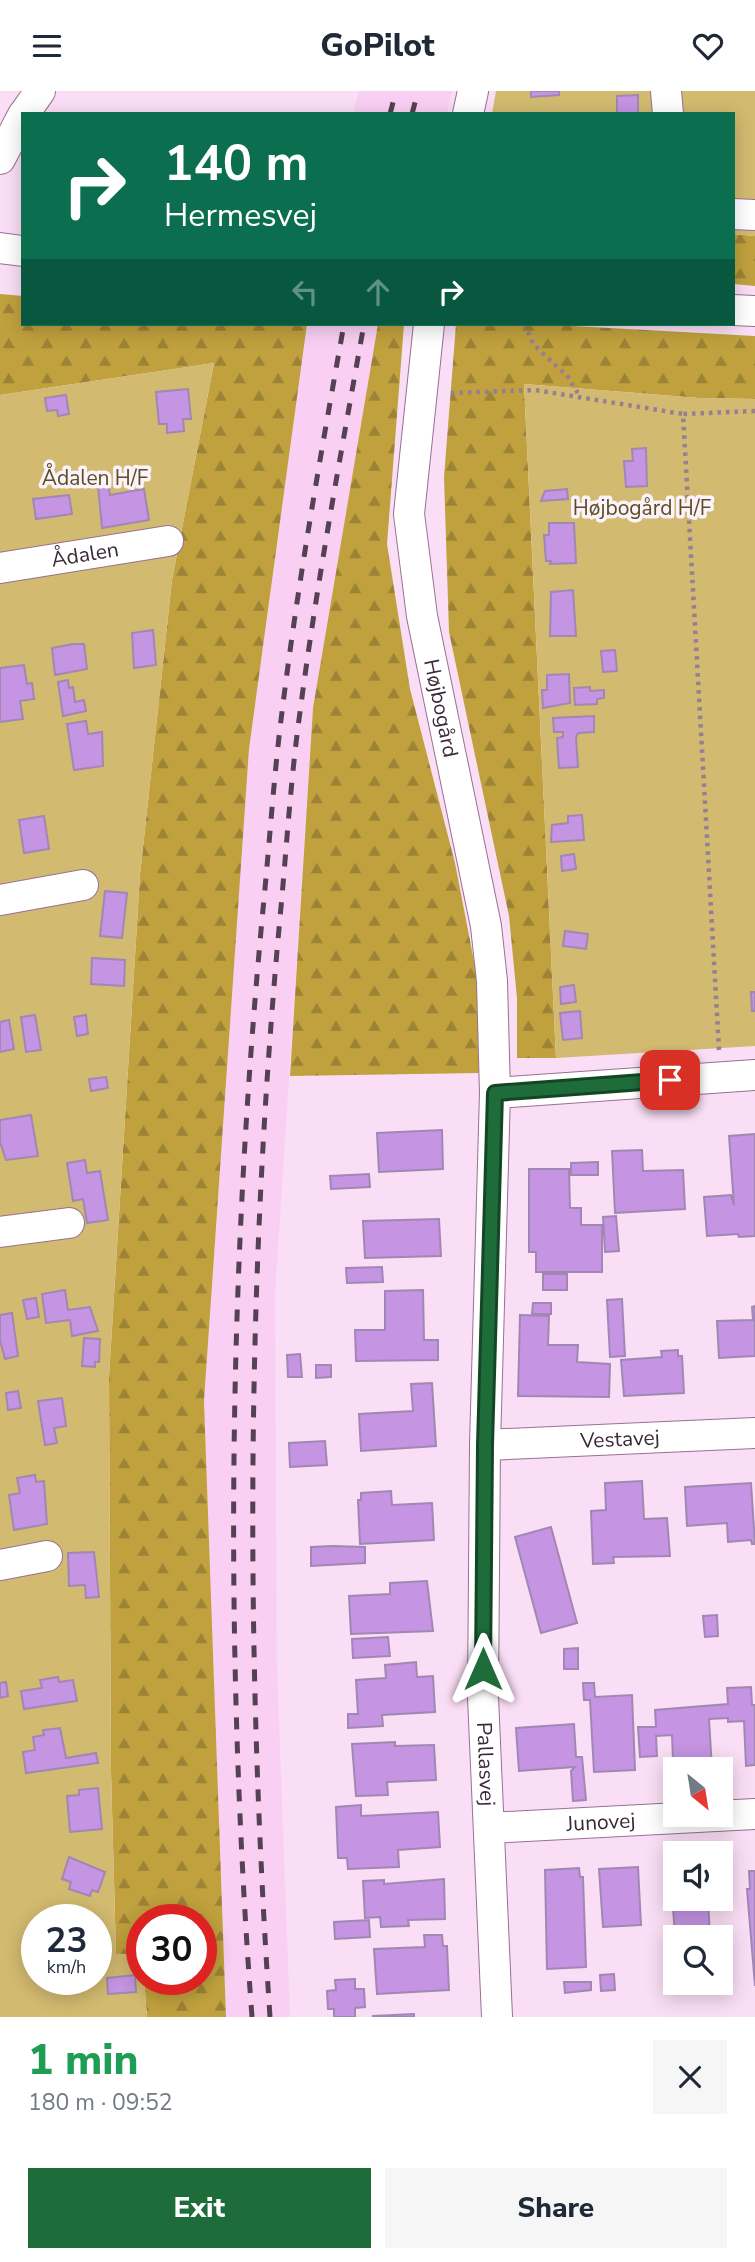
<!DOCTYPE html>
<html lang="en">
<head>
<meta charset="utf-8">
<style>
  :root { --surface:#fff; --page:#f6f6f7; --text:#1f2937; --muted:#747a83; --accent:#1f6c3b }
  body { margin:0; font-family:"Nunito Sans",sans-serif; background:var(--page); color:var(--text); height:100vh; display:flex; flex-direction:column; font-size:26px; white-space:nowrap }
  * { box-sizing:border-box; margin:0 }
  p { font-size:23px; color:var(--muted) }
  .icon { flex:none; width:38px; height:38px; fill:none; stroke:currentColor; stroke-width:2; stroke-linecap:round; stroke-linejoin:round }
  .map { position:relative; height:1926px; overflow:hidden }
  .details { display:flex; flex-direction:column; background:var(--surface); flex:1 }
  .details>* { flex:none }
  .top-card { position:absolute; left:21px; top:21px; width:714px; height:214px; border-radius:0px; box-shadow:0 4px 18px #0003; background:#0b6e4f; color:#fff; overflow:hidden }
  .needle { width:46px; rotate:150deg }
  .controls { position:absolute; left:663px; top:1666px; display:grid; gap:14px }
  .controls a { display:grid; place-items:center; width:70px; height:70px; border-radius:0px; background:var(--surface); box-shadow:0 4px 18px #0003; font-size:35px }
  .speed { position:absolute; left:21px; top:1813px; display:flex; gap:14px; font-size:35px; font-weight:700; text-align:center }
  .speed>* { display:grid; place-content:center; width:91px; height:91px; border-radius:50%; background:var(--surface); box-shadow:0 4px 18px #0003; line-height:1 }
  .speed small { font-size:18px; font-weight:400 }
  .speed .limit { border:10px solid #d22; background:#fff; color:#111 }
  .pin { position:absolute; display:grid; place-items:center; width:60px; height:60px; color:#fff; margin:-30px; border-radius:14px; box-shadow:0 4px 10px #0006 }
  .me { position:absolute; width:77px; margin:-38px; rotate:0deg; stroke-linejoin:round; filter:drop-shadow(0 0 5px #0008) }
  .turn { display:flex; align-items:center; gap:24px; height:147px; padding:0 28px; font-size:32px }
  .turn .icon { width:91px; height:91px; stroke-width:2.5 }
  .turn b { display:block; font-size:49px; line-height:60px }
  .lanes { display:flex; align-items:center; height:66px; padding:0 28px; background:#0003; justify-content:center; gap:35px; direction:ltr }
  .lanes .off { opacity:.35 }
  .round { display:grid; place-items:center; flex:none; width:74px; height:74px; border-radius:0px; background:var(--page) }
  .headline { display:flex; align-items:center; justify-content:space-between; height:119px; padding:0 28px }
  h1 { font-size:42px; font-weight:800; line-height:52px; color:#1e9e55 }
  .cta { display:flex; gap:14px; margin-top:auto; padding:14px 28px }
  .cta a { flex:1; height:80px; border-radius:0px; background:var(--accent); color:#fff; font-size:28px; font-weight:800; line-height:80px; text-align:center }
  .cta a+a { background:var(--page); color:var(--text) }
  header { display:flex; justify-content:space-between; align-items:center; height:91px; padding:0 28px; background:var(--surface); font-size:32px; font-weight:800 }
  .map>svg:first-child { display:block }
  .built { fill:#f9d0f3 }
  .forest { fill:url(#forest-firs) }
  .garden { fill:#d2ba70; fill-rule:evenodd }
  .building { fill:#c594e3; stroke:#a187b3; stroke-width:2 }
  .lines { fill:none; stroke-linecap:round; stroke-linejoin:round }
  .street-casing { stroke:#997093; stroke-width:32 }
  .path { stroke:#967f92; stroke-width:4.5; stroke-dasharray:3.5 5; stroke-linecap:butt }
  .street { stroke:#fff; stroke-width:30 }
  .rail { stroke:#544151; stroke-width:5; stroke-dasharray:12 12; stroke-linecap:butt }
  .route-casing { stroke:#144626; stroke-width:18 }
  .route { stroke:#1f6c3b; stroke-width:12 }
  .labels { text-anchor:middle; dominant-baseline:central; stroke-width:7; stroke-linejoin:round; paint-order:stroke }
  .park-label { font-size:21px; fill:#5b4e25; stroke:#fcf2fa }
  .street-label { font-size:21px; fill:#3a2938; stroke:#fcf2fa }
</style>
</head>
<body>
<header><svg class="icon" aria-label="menu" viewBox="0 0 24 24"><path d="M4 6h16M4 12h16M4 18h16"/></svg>GoPilot<svg class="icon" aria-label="heart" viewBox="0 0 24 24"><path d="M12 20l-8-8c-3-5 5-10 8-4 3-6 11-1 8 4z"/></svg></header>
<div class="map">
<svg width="755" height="1926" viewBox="0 0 755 1926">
  <defs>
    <pattern id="forest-firs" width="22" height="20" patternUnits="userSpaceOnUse" patternTransform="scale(1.75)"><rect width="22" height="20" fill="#c0a13e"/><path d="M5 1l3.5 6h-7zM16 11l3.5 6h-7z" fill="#9d8335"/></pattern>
  </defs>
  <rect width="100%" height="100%" fill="#fadef5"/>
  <!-- built -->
  <g class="built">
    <path d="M359,0H452L447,23H353Z"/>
    <path d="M307,233H378L313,617L275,1204L277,1576L290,1926H226L204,1310L249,657Z"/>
  </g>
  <!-- forest -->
  <g class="forest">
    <path d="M733,143L755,145V195L733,193Z"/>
    <path d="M0,203L23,205V233H307L249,658L204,1310L226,1926H147L144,1888H201V1829H142V1864L116,1863L111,1680L109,1286L140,784L172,489L214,272L0,304Z"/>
    <path d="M378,233H404L387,453L410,598L455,772L478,891L479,982L290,985L313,617Z"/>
    <path d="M456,233H537L755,245V308L699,307L524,293L556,967H517V907L509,825L449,541L444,386Z"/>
  </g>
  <!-- garden -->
  <g class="garden">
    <path d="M496,0H755V145L733,143V23H492Z"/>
    <path d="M214,272L172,489L140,784L109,1286L111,1680L116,1863L142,1864L147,1926H0V304ZM37,1829H96V1888H37Z"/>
    <path d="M524,293L699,307L755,308V955L556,967Z"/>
  </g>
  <!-- building -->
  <g class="building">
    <path d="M531,0H559V4L531,6Z"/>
    <path d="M638,4V23H617V5Z"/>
    <path d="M188,298L191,328H183L184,340L167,342V333H159L156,301Z"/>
    <path d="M66,304L69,323L58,325L57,319L47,320L45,307Z"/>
    <path d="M646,357L647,395L626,396L624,370H633L632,358Z"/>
    <path d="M108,393L110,404L144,398L149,429L102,437L98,395Z"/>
    <path d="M567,398L568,408L541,410L545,400Z"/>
    <path d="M69,404L72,423L36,428L33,408Z"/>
    <path d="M549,432H574L576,472L550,473L551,470H546L544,444H549Z"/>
    <path d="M573,499L576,545H550L551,501Z"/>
    <path d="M153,539L156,574L134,577L132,542Z"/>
    <path d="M73,553H84L87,578L55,584L52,557Z"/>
    <path d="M615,559L617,580L603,581L601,560Z"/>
    <path d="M24,574L27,593L32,592L34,608L20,610L23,628L0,631V577Z"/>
    <path d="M569,583L570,612L543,617L542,599H547V584Z"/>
    <path d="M68,589L69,597L73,596L75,611L84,609L86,620L63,625L58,591Z"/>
    <path d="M590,596V600L604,599V607L597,608V613L575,614L574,597Z"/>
    <path d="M594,625V641L578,642L576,647L578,676L559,677L557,647L563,646V641H554L553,627Z"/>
    <path d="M86,630L88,643L102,641L103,675L74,679L67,633Z"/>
    <path d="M582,724L584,749L551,751L552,734L568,732V725Z"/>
    <path d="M44,725L49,758L24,762L19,729Z"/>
    <path d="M574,763L576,778L562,780L561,765Z"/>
    <path d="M105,800L127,802L122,847L100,845Z"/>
    <path d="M565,840L588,843L586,858L563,855Z"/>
    <path d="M92,867L125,869L124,895L91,893Z"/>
    <path d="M574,894L576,911L561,913L560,896Z"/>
    <path d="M751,901H755V920H752Z"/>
    <path d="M580,920L582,947L563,949L560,922Z"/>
    <path d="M35,924L41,959L26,961L21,926Z"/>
    <path d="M86,924L88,943L77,945L74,926Z"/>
    <path d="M9,929L14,958L0,961V931Z"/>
    <path d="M106,986L108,997L91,1000L89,988Z"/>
    <path d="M31,1024L38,1065L6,1069L0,1051V1029Z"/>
    <path d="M442,1039L443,1078L379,1081L377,1042Z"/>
    <path d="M755,1043V1145L739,1146L738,1143L707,1145L704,1106L731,1104L734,1114L729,1045Z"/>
    <path d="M642,1059L643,1080L683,1079L685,1118L615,1122L612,1060Z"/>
    <path d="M85,1069L87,1082L100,1080L108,1129L87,1132L83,1108L73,1110L67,1072Z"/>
    <path d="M598,1071V1084H571V1072Z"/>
    <path d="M529,1078H569L570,1117H581V1134H602V1181H536V1161H529Z"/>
    <path d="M369,1083L370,1096L331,1098L330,1085Z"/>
    <path d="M616,1125L619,1160L605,1161L603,1126Z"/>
    <path d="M439,1128L441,1165L365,1167L363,1130Z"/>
    <path d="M382,1176L383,1191L347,1192L346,1177Z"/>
    <rect x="543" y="1183" width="24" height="16"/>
    <path d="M65,1199L68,1219L90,1216L98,1240L72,1245L70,1229L46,1232L42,1203Z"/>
    <path d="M423,1199L424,1249H438V1269L356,1270L355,1239H385V1200Z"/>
    <path d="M36,1207L39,1226L27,1228L23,1209Z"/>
    <path d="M622,1208L625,1265L610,1266L607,1209Z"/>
    <path d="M533,1212H551V1223H532Z"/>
    <path d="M755,1215V1265L719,1267L717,1230L753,1229L752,1216Z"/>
    <path d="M12,1222L18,1265L5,1268L0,1249V1224Z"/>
    <path d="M520,1224L549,1225L548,1254H578L577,1271L610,1273L609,1306L518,1305Z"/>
    <path d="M84,1247L100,1248L99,1271H95V1276L82,1275Z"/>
    <path d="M678,1259V1265H682L684,1302L624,1305L621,1269L662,1266L661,1260Z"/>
    <path d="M300,1263L302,1286H288L287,1264Z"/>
    <path d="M316,1274H331V1286L316,1287Z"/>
    <path d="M432,1292L436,1355L361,1360L359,1323L413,1320L411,1293Z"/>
    <path d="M18,1300L21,1317L8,1319L6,1302Z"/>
    <path d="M62,1307L66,1335L54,1337L57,1352L45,1354L38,1310Z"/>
    <path d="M325,1350L327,1374L290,1376L289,1352Z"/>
    <path d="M35,1384L36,1391L44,1390L47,1433L14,1439L9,1404L20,1402L17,1387Z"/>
    <path d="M642,1390L644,1428L667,1427L670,1465L613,1466L614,1472L593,1473L591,1420L606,1419L605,1392Z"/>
    <path d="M751,1392L755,1453H752L751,1449L728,1451L727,1432L687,1435L685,1396Z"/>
    <path d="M391,1400L392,1414L432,1412L434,1449L360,1453L358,1409H361V1402Z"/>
    <path d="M551,1436L577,1532L541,1542L515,1446Z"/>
    <path d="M333,1455L365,1456V1472L311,1475V1456Z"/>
    <path d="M94,1461L99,1506L86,1507L85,1494L69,1495L68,1462Z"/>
    <path d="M427,1490L433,1540L351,1543L349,1505L390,1503V1492Z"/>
    <path d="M717,1524L718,1545L705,1546L703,1525Z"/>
    <path d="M388,1546L390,1565L353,1567L352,1548Z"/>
    <path d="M578,1557V1578H564V1558Z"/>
    <path d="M416,1571L417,1586L433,1585L435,1621L382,1624L383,1635L348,1637V1623H358L356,1589L386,1587L385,1574Z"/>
    <path d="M58,1586L59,1591L73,1589L77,1610L24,1618L21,1600L42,1597L40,1589Z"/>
    <path d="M6,1591L8,1605L0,1607V1592Z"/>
    <path d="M583,1592H594L595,1606L632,1604L635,1679L594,1681L590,1609H584Z"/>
    <path d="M751,1596L752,1614H755V1674L746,1675L744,1630L728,1631V1627L709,1628L712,1678H676L674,1693L672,1644L656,1645L657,1665L640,1666L638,1636H656L655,1619L728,1613L727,1597Z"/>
    <path d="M574,1633L576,1666H582L586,1709L573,1710L571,1680L575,1676L519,1680L516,1637Z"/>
    <path d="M60,1637L66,1667L96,1662L98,1672L26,1682L23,1661L35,1659L33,1646L44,1644L43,1639Z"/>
    <path d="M395,1651V1655L434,1654L436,1689L387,1691L388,1704L356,1705L352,1653Z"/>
    <path d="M98,1697L102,1738L70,1741L67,1705L79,1704V1699Z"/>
    <path d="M361,1714V1725L438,1721L440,1756L398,1759L399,1776L348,1778L347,1767H338L336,1716Z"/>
    <path d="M69,1766L105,1781L98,1801L92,1799L90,1805L69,1798L71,1791L62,1788Z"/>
    <path d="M670,1774H676V1808H708L710,1846H676V1859Z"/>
    <path d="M638,1776L641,1834L603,1836L599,1778Z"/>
    <path d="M579,1777L580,1786H583L586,1876L547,1878L545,1779Z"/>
    <path d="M749,1780H755V1895L747,1798H750Z"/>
    <path d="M444,1788L445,1828L408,1829L409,1835L381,1836L380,1826L365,1827L363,1790L384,1789V1793Z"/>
    <path d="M369,1829L370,1846L335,1848L334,1831Z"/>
    <path d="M424,1844H442L443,1855H447L449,1899L377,1903L374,1858L425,1856Z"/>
    <path d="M614,1883L615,1899L601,1900L600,1884Z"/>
    <path d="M135,1884L136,1901L108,1903L107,1887Z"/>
    <path d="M355,1888V1898H364L365,1916L355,1917V1926H334V1918H328L327,1900L336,1899L335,1889Z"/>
    <path d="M564,1891H591V1899L565,1902Z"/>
    <path d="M414,1923V1926H373V1925Z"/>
  </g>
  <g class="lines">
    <defs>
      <g id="street">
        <path d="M666,0L668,23"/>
        <path d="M24,23L40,0"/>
        <path d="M468,23L473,0"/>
        <path d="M0,68L23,24"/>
        <path d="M733,123L755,124"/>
        <path d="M0,157L23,160"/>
        <path d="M733,219L755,220"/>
        <path id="s1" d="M429,233L409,423L422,525L486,835L492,890L495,1002L485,1354L483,1606L497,1926"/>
        <path id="s2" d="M0,477L168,450"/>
        <path d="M0,809L83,794"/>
        <path d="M495,1002L755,984"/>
        <path d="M0,1141L69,1132"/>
        <path id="s3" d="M485,1354L755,1342"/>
        <path d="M0,1474L47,1465"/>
        <path id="s4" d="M489,1737L755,1723"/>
      </g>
    </defs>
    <!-- street casing -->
    <use href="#street" class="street-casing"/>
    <!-- path -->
    <g class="path">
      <path d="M525,233L533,253L568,286L580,306"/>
      <path d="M451,302L535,299L683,323"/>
      <path d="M719,959L683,323L755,320"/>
    </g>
    <!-- street -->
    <use href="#street" class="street"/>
    <!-- rail -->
    <g class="rail">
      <path d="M390,23L396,0"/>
      <path d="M412,23L418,0"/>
      <path d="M252,1926C224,1553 228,1180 264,808C270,746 274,683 282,621C298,491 321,362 344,233"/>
      <path d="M270,1926C245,1556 246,1186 281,816C287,751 291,685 300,621C317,491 341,362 364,233"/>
    </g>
  </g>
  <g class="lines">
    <defs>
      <path id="route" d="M483,1578L485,1354L495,1002L670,989"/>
    </defs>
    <!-- route casing -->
    <use href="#route" class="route-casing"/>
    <!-- route -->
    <use href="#route" class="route"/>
  </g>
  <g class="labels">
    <!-- park labels -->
    <g class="park-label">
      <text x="95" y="387">Ådalen H/F</text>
      <text x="642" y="417">Højbogård H/F</text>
    </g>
    <!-- street labels -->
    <g class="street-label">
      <text stroke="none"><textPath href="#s2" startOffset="86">Ådalen</textPath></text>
      <text stroke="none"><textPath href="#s1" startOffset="388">Højbogård</textPath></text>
      <text stroke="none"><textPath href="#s3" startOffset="135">Vestavej</textPath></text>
      <text stroke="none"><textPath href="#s1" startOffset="1449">Pallasvej</textPath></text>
      <text stroke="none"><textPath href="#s4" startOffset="112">Junovej</textPath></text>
    </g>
  </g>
</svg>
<div class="controls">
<a><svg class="needle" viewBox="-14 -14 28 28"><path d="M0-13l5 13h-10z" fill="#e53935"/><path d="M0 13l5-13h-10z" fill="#747a83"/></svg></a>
<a><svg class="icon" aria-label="sound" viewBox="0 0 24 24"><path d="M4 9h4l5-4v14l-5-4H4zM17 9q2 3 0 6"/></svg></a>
<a><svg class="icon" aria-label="search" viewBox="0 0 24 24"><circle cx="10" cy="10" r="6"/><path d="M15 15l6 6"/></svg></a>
</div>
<div class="speed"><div>23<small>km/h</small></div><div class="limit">30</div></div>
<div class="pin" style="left:670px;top:989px;background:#d93025"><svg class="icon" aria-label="arrive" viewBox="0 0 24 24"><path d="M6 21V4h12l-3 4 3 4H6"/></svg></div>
<svg class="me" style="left:483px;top:1578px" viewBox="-20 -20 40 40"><path d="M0-17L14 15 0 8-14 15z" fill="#1f6c3b" stroke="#fff" stroke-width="4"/></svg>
<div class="top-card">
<div class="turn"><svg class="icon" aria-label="right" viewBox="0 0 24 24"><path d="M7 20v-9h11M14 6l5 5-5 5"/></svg><div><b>140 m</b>Hermesvej</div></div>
<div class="lanes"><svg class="icon off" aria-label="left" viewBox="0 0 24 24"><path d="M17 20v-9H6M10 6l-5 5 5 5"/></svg><svg class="icon off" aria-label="ahead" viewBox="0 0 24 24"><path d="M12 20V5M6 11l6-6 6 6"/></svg><svg class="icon" aria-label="right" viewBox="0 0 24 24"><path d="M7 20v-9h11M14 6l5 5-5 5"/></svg></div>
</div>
</div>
<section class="details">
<div class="headline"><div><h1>1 min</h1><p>180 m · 09:52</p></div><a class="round"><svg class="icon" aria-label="close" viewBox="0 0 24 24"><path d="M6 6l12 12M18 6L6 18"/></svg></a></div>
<div class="cta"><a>Exit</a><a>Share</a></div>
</section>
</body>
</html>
